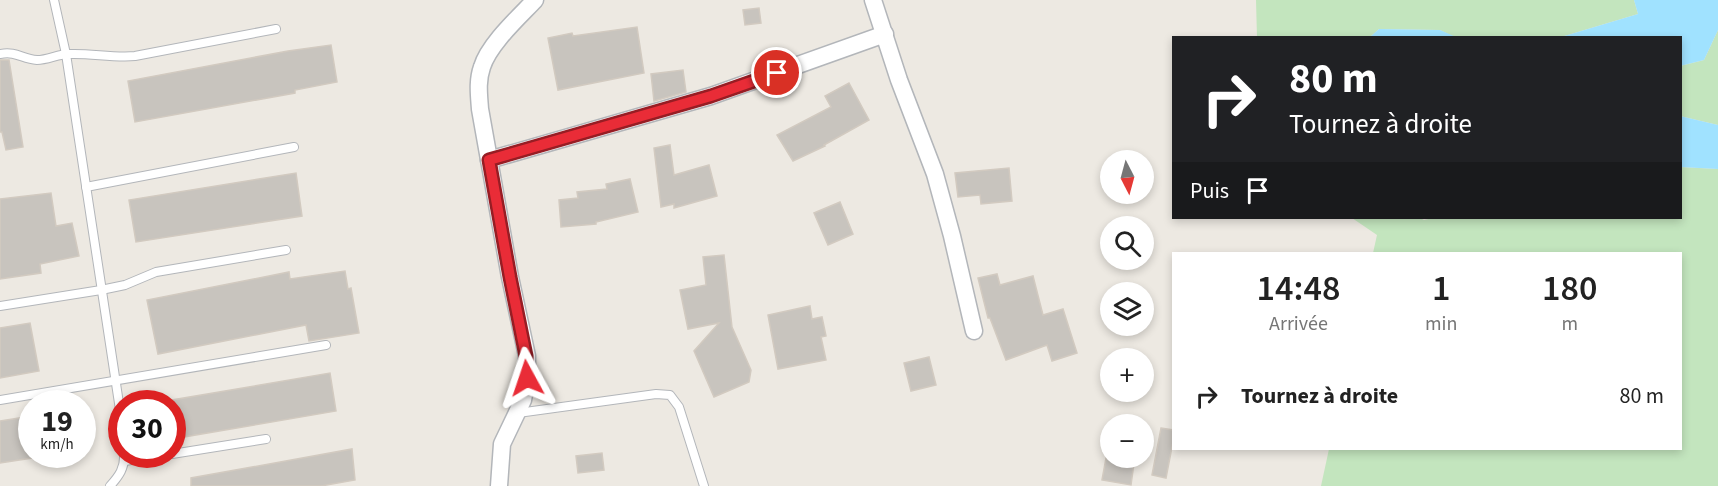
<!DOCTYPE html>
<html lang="fr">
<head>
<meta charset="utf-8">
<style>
  :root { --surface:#fff; --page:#f6f6f6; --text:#222; --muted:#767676 }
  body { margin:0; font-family:"Source Sans 3",sans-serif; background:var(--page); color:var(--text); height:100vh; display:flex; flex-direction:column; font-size:22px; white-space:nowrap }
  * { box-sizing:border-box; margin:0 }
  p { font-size:20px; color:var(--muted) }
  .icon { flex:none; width:33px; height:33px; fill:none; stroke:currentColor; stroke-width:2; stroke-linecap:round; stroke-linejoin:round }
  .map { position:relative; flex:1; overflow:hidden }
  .details { position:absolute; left:1172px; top:252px; width:510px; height:198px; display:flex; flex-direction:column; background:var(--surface); border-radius:0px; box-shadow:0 3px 9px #0003 }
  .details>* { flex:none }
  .banner { position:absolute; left:1172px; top:36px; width:510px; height:183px; border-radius:0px; box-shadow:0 3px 9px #0003; background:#202124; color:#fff; overflow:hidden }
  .needle { width:39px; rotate:174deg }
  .controls { position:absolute; left:1100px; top:150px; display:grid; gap:12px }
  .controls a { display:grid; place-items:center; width:54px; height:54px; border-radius:50%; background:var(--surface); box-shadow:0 3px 9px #0003; font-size:30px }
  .speed { position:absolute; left:18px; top:390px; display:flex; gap:12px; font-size:30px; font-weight:700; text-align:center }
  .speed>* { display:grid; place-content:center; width:78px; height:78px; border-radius:50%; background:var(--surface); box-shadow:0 3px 9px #0003; line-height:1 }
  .speed small { font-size:15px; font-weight:400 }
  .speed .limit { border:9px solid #d22; background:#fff; color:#111 }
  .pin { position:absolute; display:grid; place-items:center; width:51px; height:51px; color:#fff; margin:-26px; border:3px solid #fff; border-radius:50%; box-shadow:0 2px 6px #0007 }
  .me { position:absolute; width:66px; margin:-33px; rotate:355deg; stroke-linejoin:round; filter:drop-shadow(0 0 4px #0008) }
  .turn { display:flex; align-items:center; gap:21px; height:126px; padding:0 18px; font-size:27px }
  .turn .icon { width:78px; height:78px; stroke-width:2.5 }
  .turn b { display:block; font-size:42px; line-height:51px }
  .then { display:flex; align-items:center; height:57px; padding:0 18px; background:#0003; gap:12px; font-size:22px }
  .eta { display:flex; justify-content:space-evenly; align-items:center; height:102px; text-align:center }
  .eta b { font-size:36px; font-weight:600; line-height:42px }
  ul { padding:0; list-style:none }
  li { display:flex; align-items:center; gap:18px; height:84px; padding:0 18px }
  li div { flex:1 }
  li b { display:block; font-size:22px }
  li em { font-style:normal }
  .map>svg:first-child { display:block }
  .green { fill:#c3e5be }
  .water { fill:#a0e2ff }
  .building { fill:#c8c4be; stroke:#d2cac0; stroke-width:1.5 }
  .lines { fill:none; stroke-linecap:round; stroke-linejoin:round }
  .lane-casing { stroke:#b3b6ba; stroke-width:10 }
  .street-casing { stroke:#b3b6ba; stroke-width:19 }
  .lane { stroke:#fff; stroke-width:8 }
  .street { stroke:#fff; stroke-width:16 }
  .route-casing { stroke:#971d24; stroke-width:15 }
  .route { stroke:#e92c37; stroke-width:10 }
</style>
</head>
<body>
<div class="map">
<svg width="1718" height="486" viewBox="0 0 1718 486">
  <rect width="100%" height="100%" fill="#ede9e2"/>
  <!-- green -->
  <g class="green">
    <path d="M1256,0H1634L1638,14L1561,37L1456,38L1440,30L1379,29L1370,37L1257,38Z"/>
    <path d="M1718,30V125L1680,116V66L1704,60Z"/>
    <path d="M1680,167L1718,169V486H1321L1329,449L1680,448V254L1373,253L1377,235L1352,218H1420L1424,220L1433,218H1680Z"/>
  </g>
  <!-- water -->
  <g class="water">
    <path d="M1634,0H1718V30L1704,60L1680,66V38L1561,37L1638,14Z"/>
    <path d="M1379,29L1440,30L1456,37H1370Z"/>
    <path d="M1680,116L1718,125V169L1680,167Z"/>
  </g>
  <!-- building -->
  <g class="building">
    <path d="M759,8L761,23L745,25L743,10Z"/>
    <path d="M637,27L644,73L558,90L548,38L572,33L573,36Z"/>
    <path d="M331,45L337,82L295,90V93L135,122L128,81L288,51Z"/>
    <path d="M0,60H9L23,147L6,150L2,132H0Z"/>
    <path d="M683,70L686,92L654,101L651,74Z"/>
    <path d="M849,83L869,120L824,145L825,146L793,161L777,135L831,107L825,96Z"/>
    <path d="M670,145L674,175L709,165L717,196L674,208V204L661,207L654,148Z"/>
    <path d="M1009,168L1012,201L981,204L980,195L958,197L955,173Z"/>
    <path d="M296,173L302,216L136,242L129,200Z"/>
    <path d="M630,179L638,212L596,222V224L561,227L559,200L578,198L577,192L607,189L606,184Z"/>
    <path d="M51,193L56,226L72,223L79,256L40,264L41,273L0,279V199Z"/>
    <path d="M840,202L853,234L828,245L814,213Z"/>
    <path d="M724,255L732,327L751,370L749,382L714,397L694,351L719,323L688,329L680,290L706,285L703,257Z"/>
    <path d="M345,271L348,289L351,288L359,333L309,341L306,325L158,354L147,300L289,272L290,279Z"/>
    <path d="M997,274L1000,285L1033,276L1043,315L1063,309L1077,353L1052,361L1047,345L1006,360L990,318H988L978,278Z"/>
    <path d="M810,306L812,319L822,317L826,336L821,337L826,360L778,369L768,315Z"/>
    <path d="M30,323L39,371L0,378V328Z"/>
    <path d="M929,357L936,385L911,391L904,363Z"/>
    <path d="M330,373L336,411L172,439V400Z"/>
    <path d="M32,416V458L0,463V421Z"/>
    <path d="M1161,428L1173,430V442L1166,478L1152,475Z"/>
    <path d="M352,449L355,480L321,486H191V478Z"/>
    <path d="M602,453L604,470L578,473L576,456Z"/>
    <path d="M1106,458L1134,463L1131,485L1102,480Z"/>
  </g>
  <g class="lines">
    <defs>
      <g id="lane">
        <path d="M54,0L66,54L122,423"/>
        <path d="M0,54C17,51 22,59 37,60C48,60 58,54 69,54C91,53 113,58 135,56L276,29"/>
        <path d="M86,187L294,147"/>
        <path d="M0,306L101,290L125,285L156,272L286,250"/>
        <path d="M0,400L326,345"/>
        <path d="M518,413L656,394L670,395L679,407L704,486"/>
        <path d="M172,454L266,439"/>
        <path d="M125,461L168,454"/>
        <path d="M110,486C119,476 125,468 124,454"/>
      </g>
      <g id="street">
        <path d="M873,0L899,80L935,174L952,236L974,331"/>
        <path d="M489,160L711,96L885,34"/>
        <path d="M499,486L502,444L523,400L527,378V356L510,277L480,109C479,95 477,81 482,67C489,44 519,17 535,0"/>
      </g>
    </defs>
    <!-- lane casing -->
    <use href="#lane" class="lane-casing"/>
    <!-- street casing -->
    <use href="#street" class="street-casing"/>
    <!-- lane -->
    <use href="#lane" class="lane"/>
    <!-- street -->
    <use href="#street" class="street"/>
  </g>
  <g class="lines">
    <defs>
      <path id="route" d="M527,378L526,356L510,277L489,160L711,96L777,73"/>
    </defs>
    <!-- route casing -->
    <use href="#route" class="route-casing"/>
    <!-- route -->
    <use href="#route" class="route"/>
  </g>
</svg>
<div class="controls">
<a><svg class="needle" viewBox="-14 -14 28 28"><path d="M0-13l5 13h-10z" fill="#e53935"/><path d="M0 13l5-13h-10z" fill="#767676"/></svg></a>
<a><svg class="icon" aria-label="search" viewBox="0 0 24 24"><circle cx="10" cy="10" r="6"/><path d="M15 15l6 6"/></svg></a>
<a><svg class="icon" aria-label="layers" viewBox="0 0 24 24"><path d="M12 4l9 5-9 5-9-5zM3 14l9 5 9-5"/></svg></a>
<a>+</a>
<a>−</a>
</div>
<div class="speed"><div>19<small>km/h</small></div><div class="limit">30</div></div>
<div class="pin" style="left:777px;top:73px;background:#d93025"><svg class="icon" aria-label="arrive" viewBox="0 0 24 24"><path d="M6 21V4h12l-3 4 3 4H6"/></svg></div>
<svg class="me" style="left:527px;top:378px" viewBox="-20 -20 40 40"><path d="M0-17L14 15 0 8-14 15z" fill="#e92c37" stroke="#fff" stroke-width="4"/></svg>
<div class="banner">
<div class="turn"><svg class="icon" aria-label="right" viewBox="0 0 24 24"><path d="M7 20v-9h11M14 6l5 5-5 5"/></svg><div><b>80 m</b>Tournez à droite</div></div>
<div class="then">Puis<svg class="icon" aria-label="arrive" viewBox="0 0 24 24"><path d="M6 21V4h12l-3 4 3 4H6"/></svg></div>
</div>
<section class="details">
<div class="eta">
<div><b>14:48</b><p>Arrivée</p></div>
<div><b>1</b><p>min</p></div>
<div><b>180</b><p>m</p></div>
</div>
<ul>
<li><svg class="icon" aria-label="right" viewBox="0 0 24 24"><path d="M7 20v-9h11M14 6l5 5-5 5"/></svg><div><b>Tournez à droite</b></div><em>80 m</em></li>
</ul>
</section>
</div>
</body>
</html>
